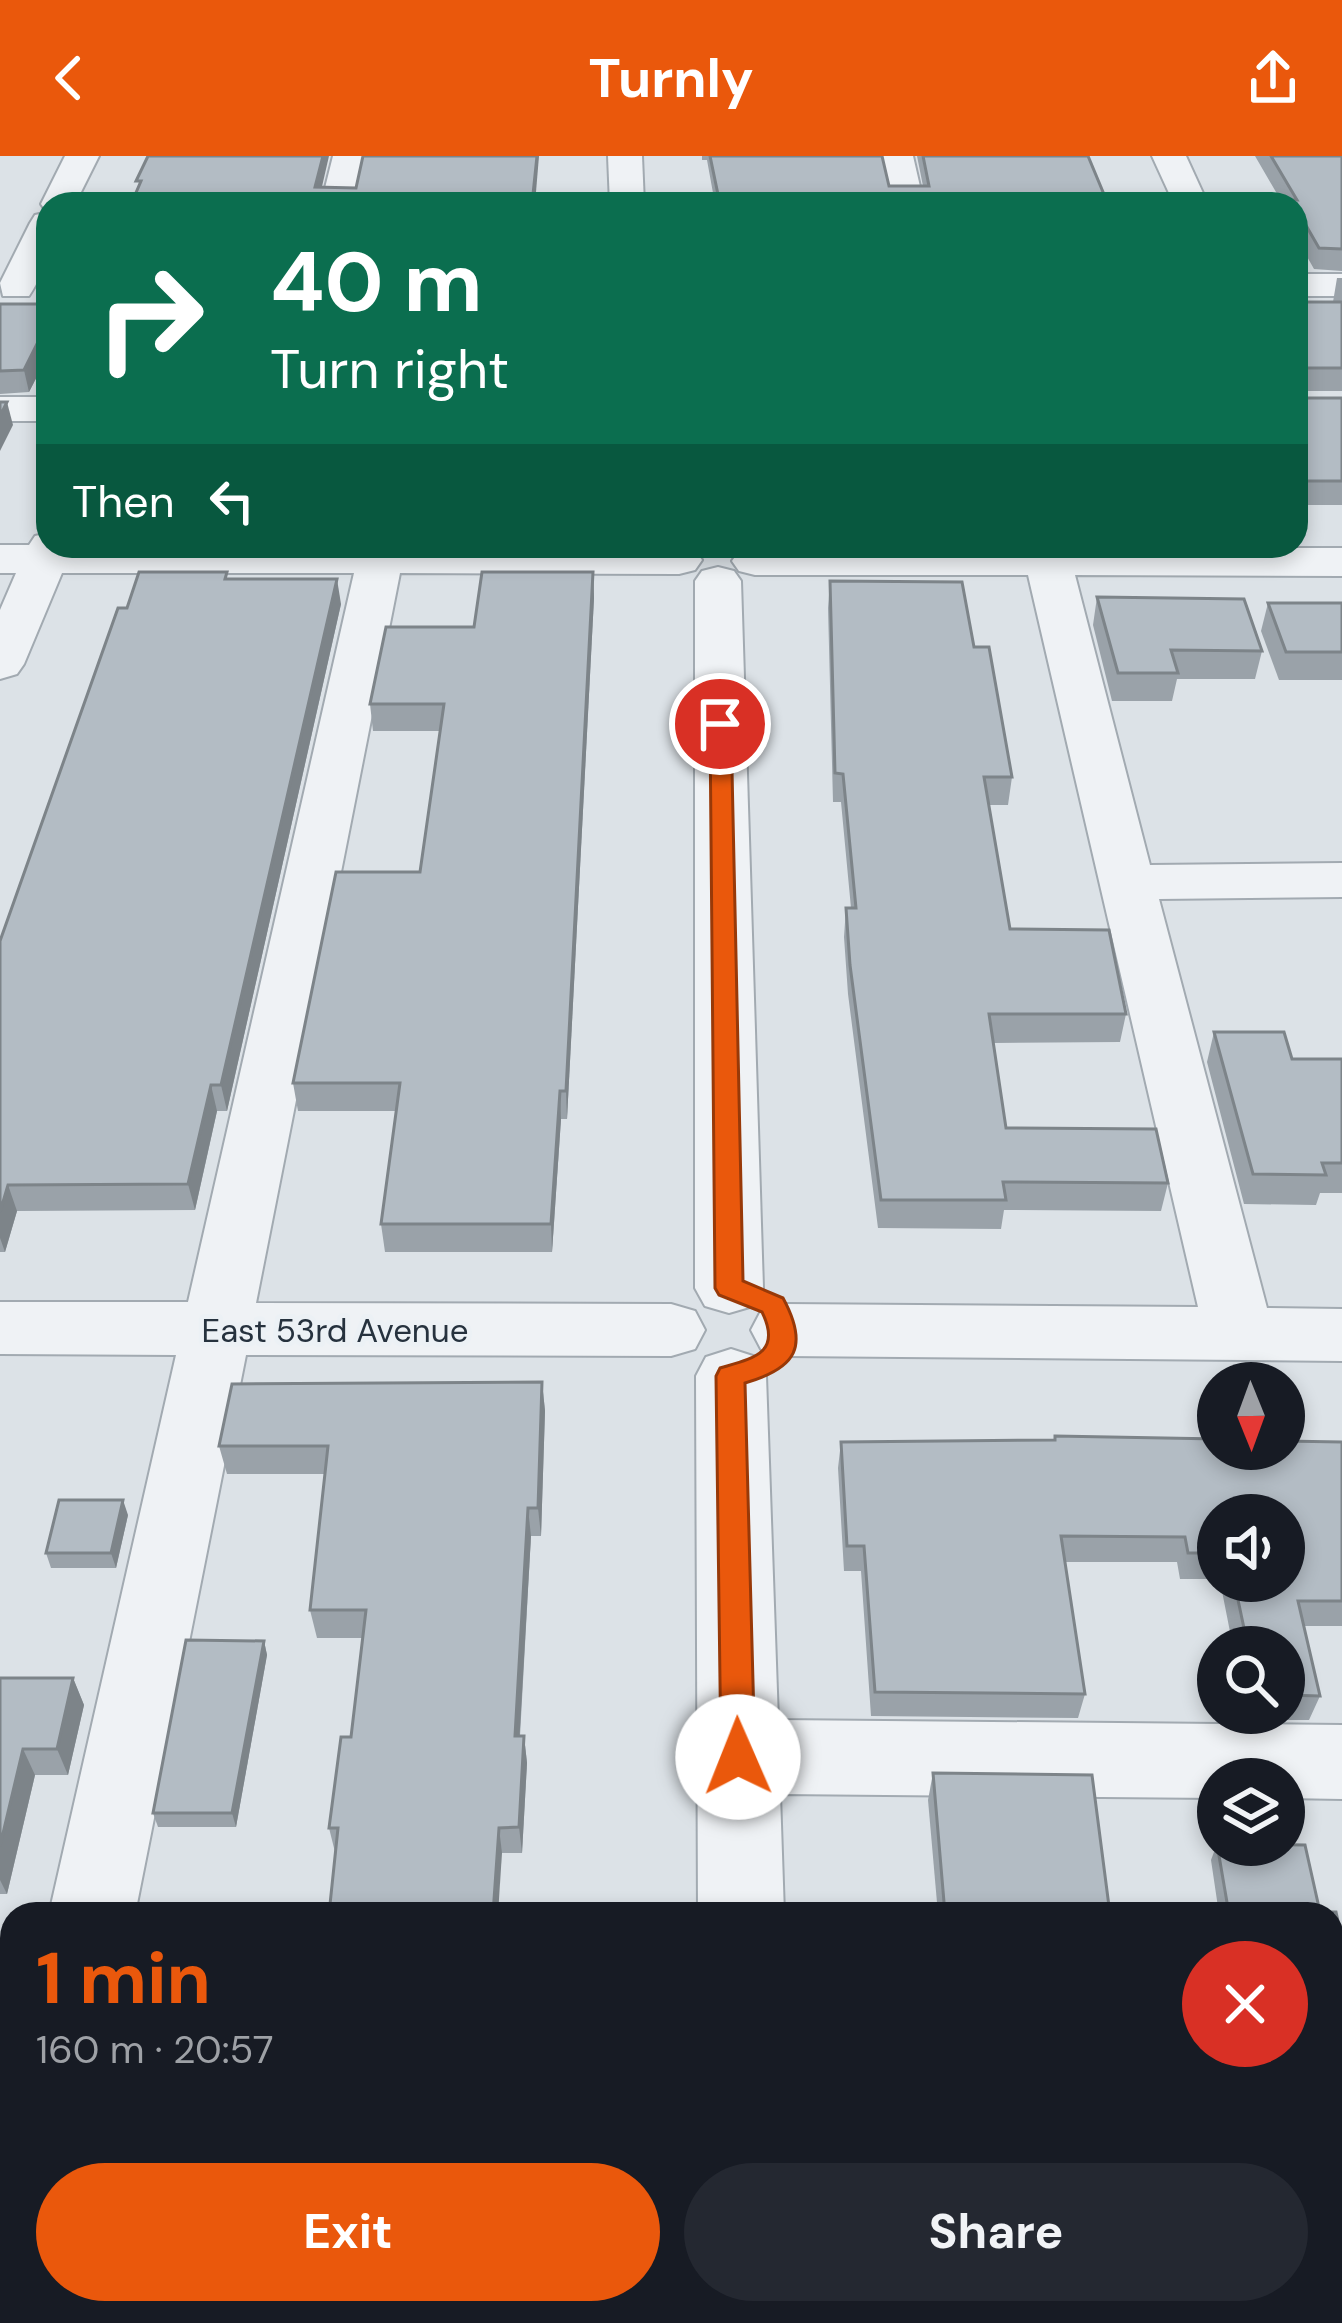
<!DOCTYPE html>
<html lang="en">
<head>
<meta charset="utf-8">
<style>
  :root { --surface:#171b24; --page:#242831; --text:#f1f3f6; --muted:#9ea1a6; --accent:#ea580c }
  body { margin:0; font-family:"DM Sans",sans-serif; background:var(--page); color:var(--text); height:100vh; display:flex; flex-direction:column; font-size:45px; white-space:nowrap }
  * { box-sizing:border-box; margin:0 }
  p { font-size:39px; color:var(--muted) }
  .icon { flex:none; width:66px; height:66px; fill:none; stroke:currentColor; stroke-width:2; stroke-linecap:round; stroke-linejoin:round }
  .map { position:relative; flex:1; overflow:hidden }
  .panel { position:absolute; left:0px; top:1746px; width:1344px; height:423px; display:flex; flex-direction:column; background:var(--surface); border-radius:36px 36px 0 0; box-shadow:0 6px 18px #0003 }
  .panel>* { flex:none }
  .top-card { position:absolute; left:36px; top:36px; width:1272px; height:366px; border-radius:36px; box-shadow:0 6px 18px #0003; background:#0b6e4f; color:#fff; overflow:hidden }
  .needle { width:78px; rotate:179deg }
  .buttons { position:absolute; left:1197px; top:1206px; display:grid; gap:24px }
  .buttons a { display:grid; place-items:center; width:108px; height:108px; border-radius:50%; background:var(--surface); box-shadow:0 6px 18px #0003; font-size:60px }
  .pin { position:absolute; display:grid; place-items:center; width:102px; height:102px; color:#fff; margin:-51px; border:6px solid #fff; border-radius:50%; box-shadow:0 3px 12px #0007 }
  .me { position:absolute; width:132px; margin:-66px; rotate:359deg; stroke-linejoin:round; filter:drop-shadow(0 0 9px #0008) }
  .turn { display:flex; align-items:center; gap:42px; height:252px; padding:0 36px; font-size:54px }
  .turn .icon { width:156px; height:156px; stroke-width:2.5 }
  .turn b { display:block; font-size:84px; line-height:102px }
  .then { display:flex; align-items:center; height:114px; padding:0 36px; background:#0003; gap:24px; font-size:45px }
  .round { display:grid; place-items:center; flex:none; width:126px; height:126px; border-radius:63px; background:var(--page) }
  .summary { display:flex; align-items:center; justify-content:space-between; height:204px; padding:0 36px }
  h1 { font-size:72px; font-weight:700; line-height:90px; color:var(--accent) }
  .button { display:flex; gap:24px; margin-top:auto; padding:24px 36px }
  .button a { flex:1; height:138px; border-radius:72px; background:var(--accent); color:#fff; font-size:48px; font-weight:700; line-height:138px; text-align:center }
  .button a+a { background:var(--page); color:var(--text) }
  header { display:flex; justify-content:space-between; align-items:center; height:156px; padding:0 36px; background:var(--accent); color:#fff; font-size:54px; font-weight:700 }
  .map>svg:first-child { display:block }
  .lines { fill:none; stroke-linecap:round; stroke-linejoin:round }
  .minor-casing { stroke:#a2aab1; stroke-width:4 }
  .minor { fill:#eff2f5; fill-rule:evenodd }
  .wall { fill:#9aa2a9 }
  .shaded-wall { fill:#7d8489 }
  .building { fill:#b3bcc4; stroke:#7d8489; stroke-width:3 }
  .route { fill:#ea580c; stroke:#983908; stroke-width:3 }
  .labels { text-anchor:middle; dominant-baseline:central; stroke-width:10; stroke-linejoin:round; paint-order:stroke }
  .street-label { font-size:33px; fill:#26323e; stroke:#ecf1f5 }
</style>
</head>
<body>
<header><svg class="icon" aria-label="back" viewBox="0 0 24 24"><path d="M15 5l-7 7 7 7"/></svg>Turnly<svg class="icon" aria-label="share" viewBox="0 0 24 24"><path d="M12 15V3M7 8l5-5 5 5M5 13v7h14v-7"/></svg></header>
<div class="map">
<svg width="1342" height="2167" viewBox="0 0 1342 2167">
  <rect width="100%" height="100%" fill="#dce2e7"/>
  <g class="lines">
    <defs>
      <g id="minor">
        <path d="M65,0H99L75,48H48L46,55L41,48Z"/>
        <path d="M333,0H367L355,48H321Z"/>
        <path d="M608,0H642L644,48H610Z"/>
        <path d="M879,0H913L924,48H890Z"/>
        <path d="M1152,0H1186L1208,48H1174Z"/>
        <path d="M48,56C48,89 48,112 29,140H3L0,127L30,67L35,59Z"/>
        <rect x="1296" y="118" width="46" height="22"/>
        <rect x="0" y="241" width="48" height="24"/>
        <path d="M48,377V390H679L695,394L702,404L695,414L679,418L400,417L256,1147L671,1148L695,1155L705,1174L695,1193L671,1200L246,1199L135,1758H49L176,1199L0,1198V1146H188L354,417H62L24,508L17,518L0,523V454L16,417H0V389H29L35,380Z"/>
        <path d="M755,391L1342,392V420L1075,419L1150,709L1342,707V741L1159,743L1267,1152L1342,1153V1205L785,1200L761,1193L751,1174L761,1155L785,1148L1198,1151L1028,419H755L739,415L732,405L739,395Z"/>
        <path d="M718,411L734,415L741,425L763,1132L753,1150L729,1157L705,1150L695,1132V425L702,415Z"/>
        <path d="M731,1193L756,1201L766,1220L778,1564L1342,1569V1643L1284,1642V1623H1218V1642L780,1638L784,1758H698L696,1220L706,1201Z"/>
        <path d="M12,2080V2157H55L53,2167H0V2085Z"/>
        <rect x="699" y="2157" width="98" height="10"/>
      </g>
    </defs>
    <!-- minor casing -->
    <use href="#minor" class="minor-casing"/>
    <!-- minor -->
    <use href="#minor" class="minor"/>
  </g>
  <!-- wall -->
  <g class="wall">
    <path d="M702,0H882L889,30H923L917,0H1088L1108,48H715L707,4H702Z"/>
    <path d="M1255,0H1342V115L1314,113L1296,81V48H1283Z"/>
    <path d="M1337,122H1342V235H1298V242H1342V349H1296V146H1333Z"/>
    <path d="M0,148H48V199L29,236L0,238Z"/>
    <path d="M593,416L594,442L567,963H561L552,1096H385L381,1068L396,955H298L293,927L420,716L440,575H373L370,548L474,471Z"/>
    <path d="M228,423L341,448L227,955H217L195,1054L17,1055L5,1096H0V785L127,452Z"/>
    <path d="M830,425L974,491L1012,621L1008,649H989L1010,773L1126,858L1120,886L993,887L1006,972L1168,1027L1161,1055L1004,1054L1001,1073L878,1072L848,838L844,781L846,752H851L841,646H833L828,452Z"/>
    <path d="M1097,441L1262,495L1255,523H1177L1172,545H1112L1093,469Z"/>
    <path d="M1268,447H1342V524H1279L1261,475Z"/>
    <path d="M1214,876L1292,903H1342V1037H1320L1316,1049L1244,1048L1207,906Z"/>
    <path d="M542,1226L545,1255L541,1380H531L520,1580H524L527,1607L522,1697L335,1696L329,1672L351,1581L363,1482H317L310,1454L325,1318H227L219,1290Z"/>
    <path d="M1055,1280L1342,1286V1470H1304L1320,1540L1309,1564H1248L1246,1557H1284V1491H1233L1220,1425H1284L1218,1359V1423H1180L1177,1406H1065L1085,1538L1078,1562L871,1560L861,1415H844L838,1312L841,1286L1054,1284Z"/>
    <path d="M128,1359L116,1412H51L46,1397Z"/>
    <path d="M264,1485L267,1499L236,1671H158L153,1657Z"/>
    <path d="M0,1522H73L84,1549L68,1619H35L7,1738H0Z"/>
    <path d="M933,1617L1110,1758H938L928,1644Z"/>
    <path d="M1217,1688L1305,1689L1320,1756H1336L1342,1784V2163L1303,2162L1302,2157H1332V1758H1219L1211,1704Z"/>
    <path d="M956,2157H1146L1147,2167H957Z"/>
  </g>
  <!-- shaded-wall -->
  <g class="shaded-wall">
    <path d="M323,0H329L318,48L315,31Z"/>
    <path d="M537,0H539L535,48H532Z"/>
    <path d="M48,166V199L29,236L24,214Z"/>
    <path d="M7,246L13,269L0,295V260Z"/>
    <path d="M593,416L594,442L567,963L566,935Z"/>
    <path d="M337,423L341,448L227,955L221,929Z"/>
    <path d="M211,929L217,955L195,1054L188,1028Z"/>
    <path d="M560,935L561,963L552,1096L551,1068Z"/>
    <path d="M8,1029L17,1055L5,1096L0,1082V1056Z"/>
    <path d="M542,1226L545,1255L541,1380L538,1352Z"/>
    <path d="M123,1344L128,1359L116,1412L111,1397Z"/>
    <path d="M528,1352L531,1380L518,1607L515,1580Z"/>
    <path d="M264,1485L267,1499L236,1671L232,1657Z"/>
    <path d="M73,1522L84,1549L68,1619L57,1593Z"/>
    <path d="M524,1580L527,1607L522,1697L519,1671Z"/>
    <path d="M23,1593L35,1619L7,1738L0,1724V1690Z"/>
    <path d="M499,1672L502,1697L498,1758H493Z"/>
    <path d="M0,1903L6,1913L0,1940Z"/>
    <path d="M476,2157H482L481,2167H476Z"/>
  </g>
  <!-- building -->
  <g class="building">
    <path d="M148,0H323L315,31L356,32L363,0H537L532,48H144L145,46H132L141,25H136Z"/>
    <path d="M710,0H882L889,30H929L923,0H1088L1108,48H720Z"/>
    <path d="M1271,0H1342V93L1319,92L1296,52V48H1294L1291,44H1297Z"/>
    <path d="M1296,146H1342V212H1298V242H1342V325H1296Z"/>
    <path d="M0,148H48V166L24,214L0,215Z"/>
    <path d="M0,246H7L0,260Z"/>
    <path d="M139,416H227L225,423H337L221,929H211L188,1028L8,1029L0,1056V785L118,452H127Z"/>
    <path d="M482,416H593L566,935H560L551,1068H381L400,927H293L336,716H420L444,548H370L386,471H474Z"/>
    <path d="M830,425L962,426L974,491H989L1012,621H984L1010,773L1109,774L1126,858H989L1006,972L1156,973L1168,1027L1003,1026L1006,1044H881L850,809L846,752H856L843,618L835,617Z"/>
    <path d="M1097,441L1244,443L1262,495L1171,494L1178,517H1118Z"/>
    <path d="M1268,447H1342V496H1286Z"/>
    <path d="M1214,876H1284L1292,903H1342V1007H1322L1326,1019L1253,1018Z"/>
    <path d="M542,1226L538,1352H528L515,1580H524L519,1671L499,1672L493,1758H329L338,1672H329L341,1581H351L366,1454H310L328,1290H219L232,1228Z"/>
    <path d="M1055,1280L1218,1283V1293H1284V1285L1342,1286V1445H1298L1320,1540L1284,1539V1491H1248L1234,1425H1284V1359H1218V1397H1188L1185,1381L1061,1380L1085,1538L875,1536L864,1390H847L841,1286L1055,1284Z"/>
    <path d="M59,1344H123L111,1397H46Z"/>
    <path d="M186,1484L264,1485L232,1657H153Z"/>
    <path d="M0,1522H73L57,1593H23L0,1690Z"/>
    <path d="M933,1617L1092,1619L1110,1758H945Z"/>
    <path d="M1217,1688L1305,1689L1320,1756H1336L1342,1784V2150H1332V1758H1229Z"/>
    <path d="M293,2157H476V2167H292Z"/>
    <path d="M973,2157H1146L1147,2167H974Z"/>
  </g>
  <!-- route -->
  <path class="route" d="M720,562L731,568L743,1125L783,1142C809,1190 797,1212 745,1227L755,1601L750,1612L738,1616L726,1612L721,1601L716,1220L720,1212C754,1202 782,1197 762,1156L719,1139L715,1132L710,568Z"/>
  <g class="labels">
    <!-- street labels -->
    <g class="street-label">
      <text x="335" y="1174">East 53rd Avenue</text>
    </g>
  </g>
</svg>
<div class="buttons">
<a><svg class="needle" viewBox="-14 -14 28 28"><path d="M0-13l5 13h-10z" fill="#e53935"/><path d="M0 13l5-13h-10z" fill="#9ea1a6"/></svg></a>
<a><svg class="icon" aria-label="sound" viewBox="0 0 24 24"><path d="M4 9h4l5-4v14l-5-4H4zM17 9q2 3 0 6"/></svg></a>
<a><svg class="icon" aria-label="search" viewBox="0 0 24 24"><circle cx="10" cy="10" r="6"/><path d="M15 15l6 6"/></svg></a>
<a><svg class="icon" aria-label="layers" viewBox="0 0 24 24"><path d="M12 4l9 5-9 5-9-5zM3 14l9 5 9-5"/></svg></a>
</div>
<div class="pin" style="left:720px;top:568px;background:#d93025"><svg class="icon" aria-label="arrive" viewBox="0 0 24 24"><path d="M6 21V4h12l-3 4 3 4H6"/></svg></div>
<svg class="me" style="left:738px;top:1601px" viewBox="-20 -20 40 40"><circle r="19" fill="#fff"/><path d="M0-13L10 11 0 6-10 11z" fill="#ea580c"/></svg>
<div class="top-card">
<div class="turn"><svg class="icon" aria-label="right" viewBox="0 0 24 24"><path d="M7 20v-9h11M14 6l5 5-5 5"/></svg><div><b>40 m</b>Turn right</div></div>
<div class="then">Then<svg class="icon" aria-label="left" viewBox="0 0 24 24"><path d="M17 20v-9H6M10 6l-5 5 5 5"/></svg></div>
</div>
<section class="panel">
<div class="summary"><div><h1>1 min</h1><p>160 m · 20:57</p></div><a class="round" style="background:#d93025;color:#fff"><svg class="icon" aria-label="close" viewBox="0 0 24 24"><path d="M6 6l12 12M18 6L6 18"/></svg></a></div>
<div class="button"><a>Exit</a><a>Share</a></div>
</section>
</div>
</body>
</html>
